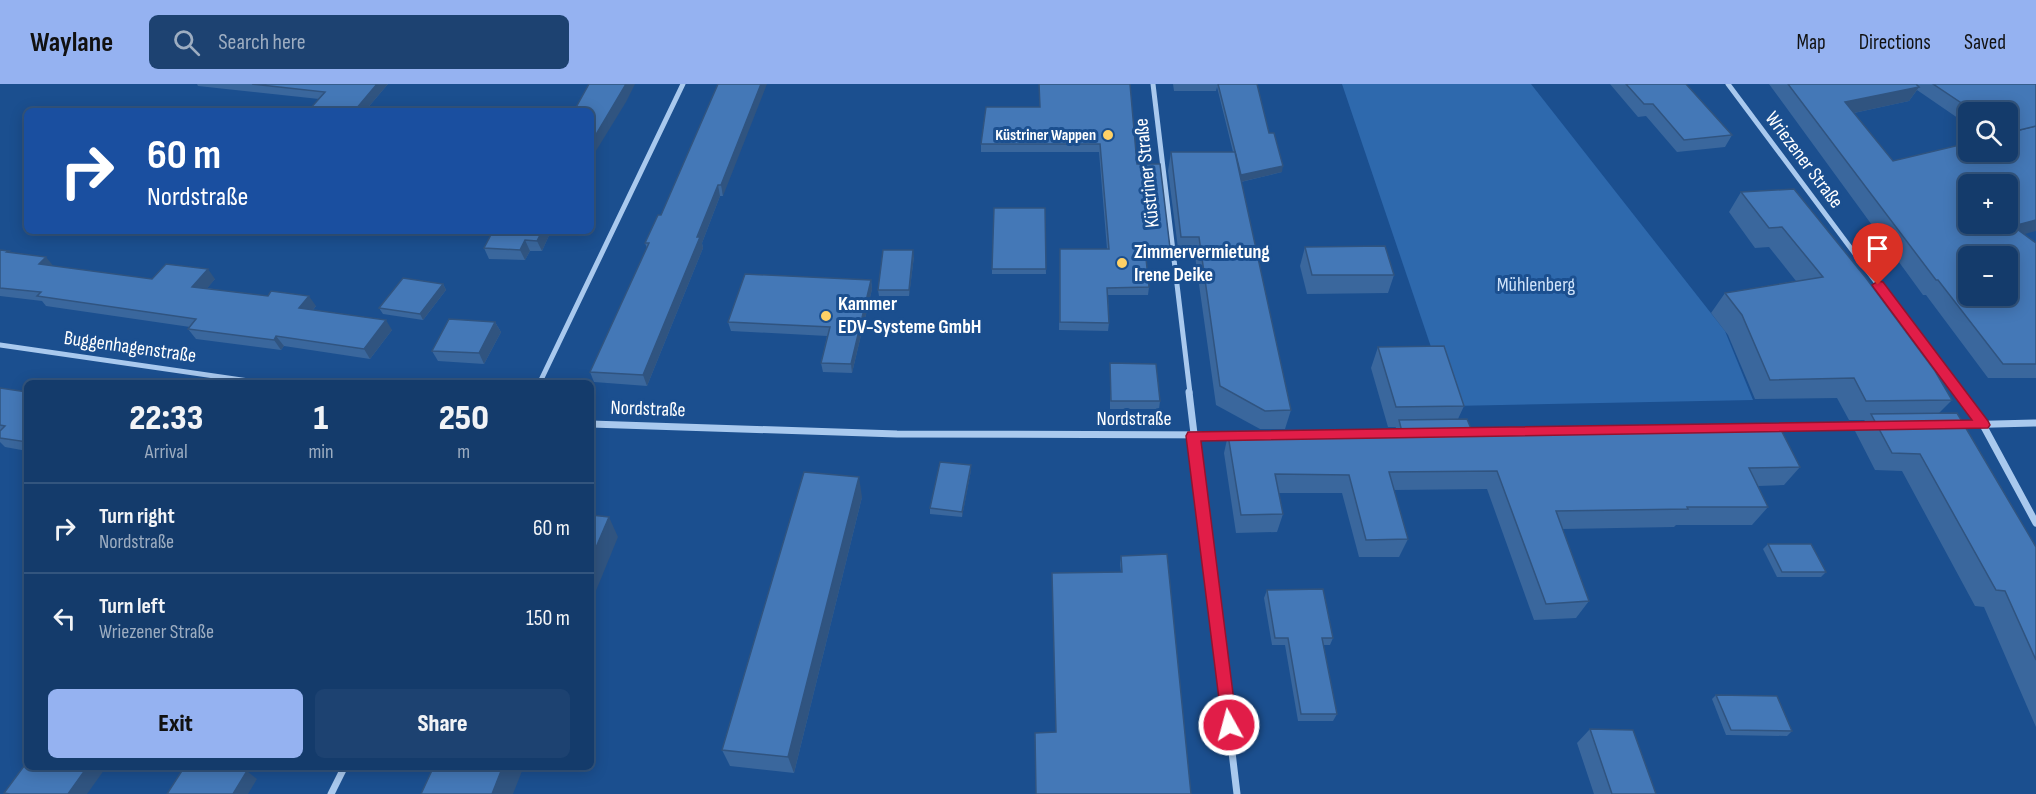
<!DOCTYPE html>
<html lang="en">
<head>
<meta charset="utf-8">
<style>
  :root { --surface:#143b6b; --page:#1d4271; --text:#f1f3f6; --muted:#9dadc1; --line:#33557e; --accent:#95b2f1 }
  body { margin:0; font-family:"Sofia Sans Condensed",sans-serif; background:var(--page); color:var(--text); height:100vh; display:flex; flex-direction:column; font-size:22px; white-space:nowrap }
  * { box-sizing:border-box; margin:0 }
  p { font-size:20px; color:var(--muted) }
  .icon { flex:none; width:33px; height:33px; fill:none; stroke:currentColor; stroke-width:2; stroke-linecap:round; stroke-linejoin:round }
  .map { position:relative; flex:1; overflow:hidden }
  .sheet { position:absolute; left:24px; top:296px; width:570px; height:390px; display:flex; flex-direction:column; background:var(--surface); border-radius:9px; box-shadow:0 3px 15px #0003,0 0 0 2px var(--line) }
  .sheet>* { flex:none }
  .banner { position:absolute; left:24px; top:24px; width:570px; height:126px; border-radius:9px; box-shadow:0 3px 15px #0003,0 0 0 2px var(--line); background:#1a4fa0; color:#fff; overflow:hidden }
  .buttons { position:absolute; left:1958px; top:18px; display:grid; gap:12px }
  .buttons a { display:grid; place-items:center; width:60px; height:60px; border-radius:9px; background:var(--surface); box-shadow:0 3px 15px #0003,0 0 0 2px var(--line); font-size:30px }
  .pin { position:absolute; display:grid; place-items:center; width:51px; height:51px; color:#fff; margin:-62px -26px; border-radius:50% 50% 50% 0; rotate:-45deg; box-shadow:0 0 6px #0007 }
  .pin .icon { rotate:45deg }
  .me { position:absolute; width:66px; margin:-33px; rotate:353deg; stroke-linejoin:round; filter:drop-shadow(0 0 4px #0008) }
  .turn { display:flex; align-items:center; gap:21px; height:126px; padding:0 24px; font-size:27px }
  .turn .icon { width:78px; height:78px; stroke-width:2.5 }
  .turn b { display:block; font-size:42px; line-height:51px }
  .eta { display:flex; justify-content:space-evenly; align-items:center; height:102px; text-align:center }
  .eta b { font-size:36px; font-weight:800; line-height:42px }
  .primary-button { display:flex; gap:12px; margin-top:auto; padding:12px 24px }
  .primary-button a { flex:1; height:69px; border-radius:9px; background:var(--accent); color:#111; font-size:24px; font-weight:800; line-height:69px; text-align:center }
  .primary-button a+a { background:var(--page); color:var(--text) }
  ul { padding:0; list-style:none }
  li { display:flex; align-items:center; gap:18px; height:90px; padding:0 24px; border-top:2px solid var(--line) }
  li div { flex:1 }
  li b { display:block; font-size:22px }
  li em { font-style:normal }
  header { display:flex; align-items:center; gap:36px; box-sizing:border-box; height:84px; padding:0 30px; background:var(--accent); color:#111 }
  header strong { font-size:28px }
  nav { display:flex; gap:33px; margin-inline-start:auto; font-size:21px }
  .search { width:420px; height:54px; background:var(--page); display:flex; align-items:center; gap:15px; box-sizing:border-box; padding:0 21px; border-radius:9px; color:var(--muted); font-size:22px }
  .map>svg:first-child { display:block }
  .green { fill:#2e69ad }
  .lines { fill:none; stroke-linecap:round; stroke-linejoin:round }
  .street-far1 { stroke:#a9c9ee; stroke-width:5 }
  .street { stroke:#a9c9ee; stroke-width:7 }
  .wall { fill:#3a679d; fill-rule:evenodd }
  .shaded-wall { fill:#305480 }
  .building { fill:#4478b7; stroke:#305480; stroke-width:1.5; fill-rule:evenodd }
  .route { fill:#e11d48; stroke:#92132f; stroke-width:1.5 }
  .poi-dot { fill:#ffd166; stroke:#1b4f8f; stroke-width:2 }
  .labels { text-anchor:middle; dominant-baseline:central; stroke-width:6; stroke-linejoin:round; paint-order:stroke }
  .far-poi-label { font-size:16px; font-weight:bold; fill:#fff; stroke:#1b4f8f; text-anchor:end }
  .street-label { font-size:20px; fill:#fff; stroke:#1b4f8f }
  .poi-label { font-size:20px; font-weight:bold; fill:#fff; stroke:#1b4f8f; text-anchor:start }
  .park-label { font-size:20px; fill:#cfe3fa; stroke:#1b4f8f }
</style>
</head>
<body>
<header>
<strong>Waylane</strong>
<div class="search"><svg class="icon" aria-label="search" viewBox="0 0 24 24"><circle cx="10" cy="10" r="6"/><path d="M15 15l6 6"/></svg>Search here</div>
<nav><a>Map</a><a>Directions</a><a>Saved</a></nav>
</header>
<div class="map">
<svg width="2036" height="710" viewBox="0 0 2036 710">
  <rect width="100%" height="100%" fill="#1b4f8f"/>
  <!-- green -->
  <path class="green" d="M1342,0H1531L1725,247L1753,316L1451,322Z"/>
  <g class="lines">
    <!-- street-far1 -->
    <g class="street-far1">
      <path d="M1153,0L1190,309"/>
      <path d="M1728,0L1959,309"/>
      <path d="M0,261L256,298"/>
      <path d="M540,298L683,0"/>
    </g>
    <!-- street -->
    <g class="street">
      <path d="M1189,308L1237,710"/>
      <path d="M1958,308L1983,341L2036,439"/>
      <path d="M591,340L897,350L1235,351"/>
      <path d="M1956,341L2036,339"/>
      <path d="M1773,344L1867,342"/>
      <path d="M331,710L345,682"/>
    </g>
  </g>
  <!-- wall -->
  <g class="wall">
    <path d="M197,0H388L365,27L319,15L198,2Z"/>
    <path d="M718,0L723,112H720L702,159L703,164L647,302L594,298L590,288L647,164L645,159L661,131Z"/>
    <path d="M1173,0H1257L1269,49L1282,88L1241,98L1291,326L1285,345H1260L1216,321L1195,172H1179L1168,87L1171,68H1233L1217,3L1216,7H1174Z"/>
    <path d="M1610,0H1686L1732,51L1725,63L1677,68L1646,32L1638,33Z"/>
    <path d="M1769,0H2036L2024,150L2036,159V294H1988L1926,211H1923ZM1917,6L1968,41V28H2007V68L1893,77L1854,29L1909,17Z"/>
    <path d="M1039,23L1137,80L1170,164L1169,172L1146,173L1149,203L1148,211H1108L1109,239L1108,247L1059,246L1060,165H1107L1099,68H981V60Z"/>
    <path d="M1794,105L1952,316L1939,329L2036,463V643L1984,523L1975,522L1902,387L1875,386L1855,347L1865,336H1849L1837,314L1755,315L1728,251L1711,229L1725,209L1796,197L1769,163L1755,164L1729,128L1741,108Z"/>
    <path d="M1045,124L1046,190H992V185Z"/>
    <path d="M551,147L542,167H530L525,176L489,175L484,164Z"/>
    <path d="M1305,163L1394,191L1388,209L1307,210L1300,182Z"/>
    <path d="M0,166L9,167L11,169L53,182L152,195H215L207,204L316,222L313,226L392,246L370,275L284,262L281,266L196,255L188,245L190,243L46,222L42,217L0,212Z"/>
    <path d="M914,172L909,212H879L878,206Z"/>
    <path d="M871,196L872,205L852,289L823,288L821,279L827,252L731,247L728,238Z"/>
    <path d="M443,200L446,206L423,236L383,230L379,224Z"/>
    <path d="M495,238L501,248L484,280L438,277L432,267Z"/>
    <path d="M1378,263L1464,322L1458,335L1472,347L1800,383L1784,401L1758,402L1768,423L1752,441H1676L1674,443L1562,445L1589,517L1576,534L1534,536L1487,405L1394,406L1408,455L1399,473H1359L1342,409H1279L1283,430L1277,448L1236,449L1224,369L1228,351L1394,348L1396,343H1388L1371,284Z"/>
    <path d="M1110,279L1160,317L1159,325H1110Z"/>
    <path d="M0,304L27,308V367L5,363L0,358Z"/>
    <path d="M971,386L962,433L930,430V424Z"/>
    <path d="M862,413L794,689L730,682L722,666Z"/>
    <path d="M1768,460L1826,488L1821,493H1777L1763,465Z"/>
    <path d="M1167,470L1056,648L1052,489L1121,488L1120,480L1121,472Z"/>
    <path d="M1267,506L1333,554L1330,561H1323L1337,630L1333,637H1298L1285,561H1272L1264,514Z"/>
    <path d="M1716,611L1792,647L1787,652L1726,651L1712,615Z"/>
    <path d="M1590,645L1656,710H1594L1577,659Z"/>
  </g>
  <!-- shaded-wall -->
  <g class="shaded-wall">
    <path d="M377,0H388L365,27L355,26Z"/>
    <path d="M626,0H635L626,18L591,75V59Z"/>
    <path d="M761,0H767L723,112L721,101Z"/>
    <path d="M1919,3L1909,17L1835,33L1845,18Z"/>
    <path d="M1283,82L1282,88L1240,98L1241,91Z"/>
    <path d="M718,101L720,112L702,159L703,164L647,302L643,291Z"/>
    <path d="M2036,136V147L2000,157L2013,142Z"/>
    <path d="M542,147H551L542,167L537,157Z"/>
    <path d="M525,156L530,167L525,176L520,166Z"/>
    <path d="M913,166L914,172L909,212V206Z"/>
    <path d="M46,173L55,184L39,180Z"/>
    <path d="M208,185L215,195L200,213L192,203Z"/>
    <path d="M871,196L872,205L852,289L851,280Z"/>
    <path d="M443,200L446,206L423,236L420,230Z"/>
    <path d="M309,212L316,222L306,234L299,224Z"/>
    <path d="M386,236L392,246L370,275L364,265Z"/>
    <path d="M495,238L501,248L484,280L479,269Z"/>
    <path d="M276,252L284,262L281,266L274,256Z"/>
    <path d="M971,381V386L962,433V428Z"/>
    <path d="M859,393L862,413L794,689L788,673Z"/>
    <path d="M609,433L618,453L591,519V475Z"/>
    <path d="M88,682H107L87,710H68Z"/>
    <path d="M503,682H524L513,710H492Z"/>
    <path d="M247,687L257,695L248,710H233Z"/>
  </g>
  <!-- building -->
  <g class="building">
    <path d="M252,0H377L355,26L367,27H308L325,8Z"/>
    <path d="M589,0H626L591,59V27H574Z"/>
    <path d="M718,0H761L721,101H718L697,153H700L643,291L590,288L649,159H645L658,131H661Z"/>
    <path d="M1039,0H1130L1137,80H1160L1170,164L1145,165L1149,203L1107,204L1109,239L1060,238V165H1109L1100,60H981L986,23H1040Z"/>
    <path d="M1218,0H1257L1269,49H1274L1283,82L1241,91Z"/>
    <path d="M1626,0H1686L1732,51L1684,56L1653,20H1644Z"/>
    <path d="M1788,0H1916L1919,3L1845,18L1893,77L1968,59V68H2007V49L2036,42V136L2013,142L2036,159V280H2003L1938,196H1936ZM1968,100H2007V140H1968ZM1968,172H2007V212H1968Z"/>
    <path d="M1933,0H2036V42L2007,49V28H1975Z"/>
    <path d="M1171,68H1235L1291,326L1265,327L1220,302L1199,153H1181Z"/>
    <path d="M1794,105L1866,194L1935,287L1952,316L1866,317L1854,294L1770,296L1742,231L1725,209L1823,193L1782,143L1769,144L1741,108Z"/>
    <path d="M994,124H1045L1046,185H992Z"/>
    <path d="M493,147H542L537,157L525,156L520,166L484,164Z"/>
    <path d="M1385,162L1394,191H1312L1305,163Z"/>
    <path d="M0,166L9,167L7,168L46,173L39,180L152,195L166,180L208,185L192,203L268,212L271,207L309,212L299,224L386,236L364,265L276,252L274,256L188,245L196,235L37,212L41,208L0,204Z"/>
    <path d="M883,166H913L909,206H878Z"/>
    <path d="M745,190L871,196L851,280L821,279L830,243L728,238Z"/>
    <path d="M403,194L443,200L420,230L379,224Z"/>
    <path d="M449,235L495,238L479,269L432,267Z"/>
    <path d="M1444,262L1464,322L1396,323L1378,263Z"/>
    <path d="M1110,279L1156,280L1160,317H1111Z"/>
    <path d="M0,304L27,308V358L0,354V347L5,342L0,341Z"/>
    <path d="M1957,329L2036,463V576L2005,507L1996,506L1920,370L1892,369L1871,330Z"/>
    <path d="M1467,335L1472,347L1779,342L1800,383L1749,384L1768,423H1687L1688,425L1556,427L1589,517L1546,520L1497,387L1389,388L1408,455L1366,456L1349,391L1275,390L1283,430L1241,431L1228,351L1402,348L1399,336Z"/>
    <path d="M940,378L971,381L962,428L930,424Z"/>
    <path d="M804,388L859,393L788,673L722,666Z"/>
    <path d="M591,431L609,433L591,475Z"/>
    <path d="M1768,460H1811L1826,488H1782Z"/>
    <path d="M1167,470L1191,710H1036L1035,649L1056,648L1052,489L1122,488L1121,472Z"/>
    <path d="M1323,505L1333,554H1322L1337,630H1301L1288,554H1275L1267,506Z"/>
    <path d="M1716,611L1777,612L1792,647L1731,646Z"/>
    <path d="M1590,645L1633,646L1656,710H1612Z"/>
    <path d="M27,678V682H88L68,710H10L4,709Z"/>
    <path d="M185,682H218L247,687L233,710H167Z"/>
    <path d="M434,682H503L492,710H421Z"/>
  </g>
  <!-- route -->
  <path class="route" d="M1878,197L1883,198L1988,337L1990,341L1988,344L1201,357L1237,641L1234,647L1229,649L1223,647L1186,352L1188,348L1972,336L1874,204L1872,201Z"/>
  <!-- markers -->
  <g class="poi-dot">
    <circle cx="1108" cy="51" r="6"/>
    <circle cx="1122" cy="179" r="6"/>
    <circle cx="826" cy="232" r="6"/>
  </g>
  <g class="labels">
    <!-- far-poi labels -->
    <g class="far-poi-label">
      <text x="1096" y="51">Küstriner Wappen</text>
    </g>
    <!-- street labels -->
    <g class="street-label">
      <text transform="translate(1804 76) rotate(53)">Wriezener Straße</text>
      <text transform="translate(1147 89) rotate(-96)">Küstriner Straße</text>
      <text transform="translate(130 263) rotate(8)">Buggenhagenstraße</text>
      <text transform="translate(648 325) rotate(2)">Nordstraße</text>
      <text x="1134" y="335">Nordstraße</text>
    </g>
    <!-- poi labels -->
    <g class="poi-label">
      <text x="1134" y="168">Zimmervermietung<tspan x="1134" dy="23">Irene Deike</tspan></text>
      <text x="838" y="220">Kammer<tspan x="838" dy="23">EDV-Systeme GmbH</tspan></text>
    </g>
    <!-- park labels -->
    <g class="park-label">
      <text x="1536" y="201">Mühlenberg</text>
    </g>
  </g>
</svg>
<div class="buttons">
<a><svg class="icon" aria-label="search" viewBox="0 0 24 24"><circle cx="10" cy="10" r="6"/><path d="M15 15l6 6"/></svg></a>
<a>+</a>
<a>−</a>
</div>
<div class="pin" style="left:1878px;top:201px;background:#d93025"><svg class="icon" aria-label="arrive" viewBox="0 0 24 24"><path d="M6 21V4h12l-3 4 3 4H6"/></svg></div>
<svg class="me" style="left:1229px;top:641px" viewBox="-20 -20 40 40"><circle r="17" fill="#e11d48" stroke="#fff" stroke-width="3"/><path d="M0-11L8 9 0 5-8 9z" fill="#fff"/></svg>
<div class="banner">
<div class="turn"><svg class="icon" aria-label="right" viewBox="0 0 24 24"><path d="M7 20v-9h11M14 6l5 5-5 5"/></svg><div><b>60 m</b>Nordstraße</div></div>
</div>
<section class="sheet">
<div class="eta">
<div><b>22:33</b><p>Arrival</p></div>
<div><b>1</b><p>min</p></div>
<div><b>250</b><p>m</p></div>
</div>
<ul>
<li><svg class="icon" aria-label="right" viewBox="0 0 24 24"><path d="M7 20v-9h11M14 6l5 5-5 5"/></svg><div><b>Turn right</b><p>Nordstraße</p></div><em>60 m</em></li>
<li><svg class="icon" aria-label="left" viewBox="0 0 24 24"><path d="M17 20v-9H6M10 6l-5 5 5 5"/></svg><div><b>Turn left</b><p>Wriezener Straße</p></div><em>150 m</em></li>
</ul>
<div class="primary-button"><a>Exit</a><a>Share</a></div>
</section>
</div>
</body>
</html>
